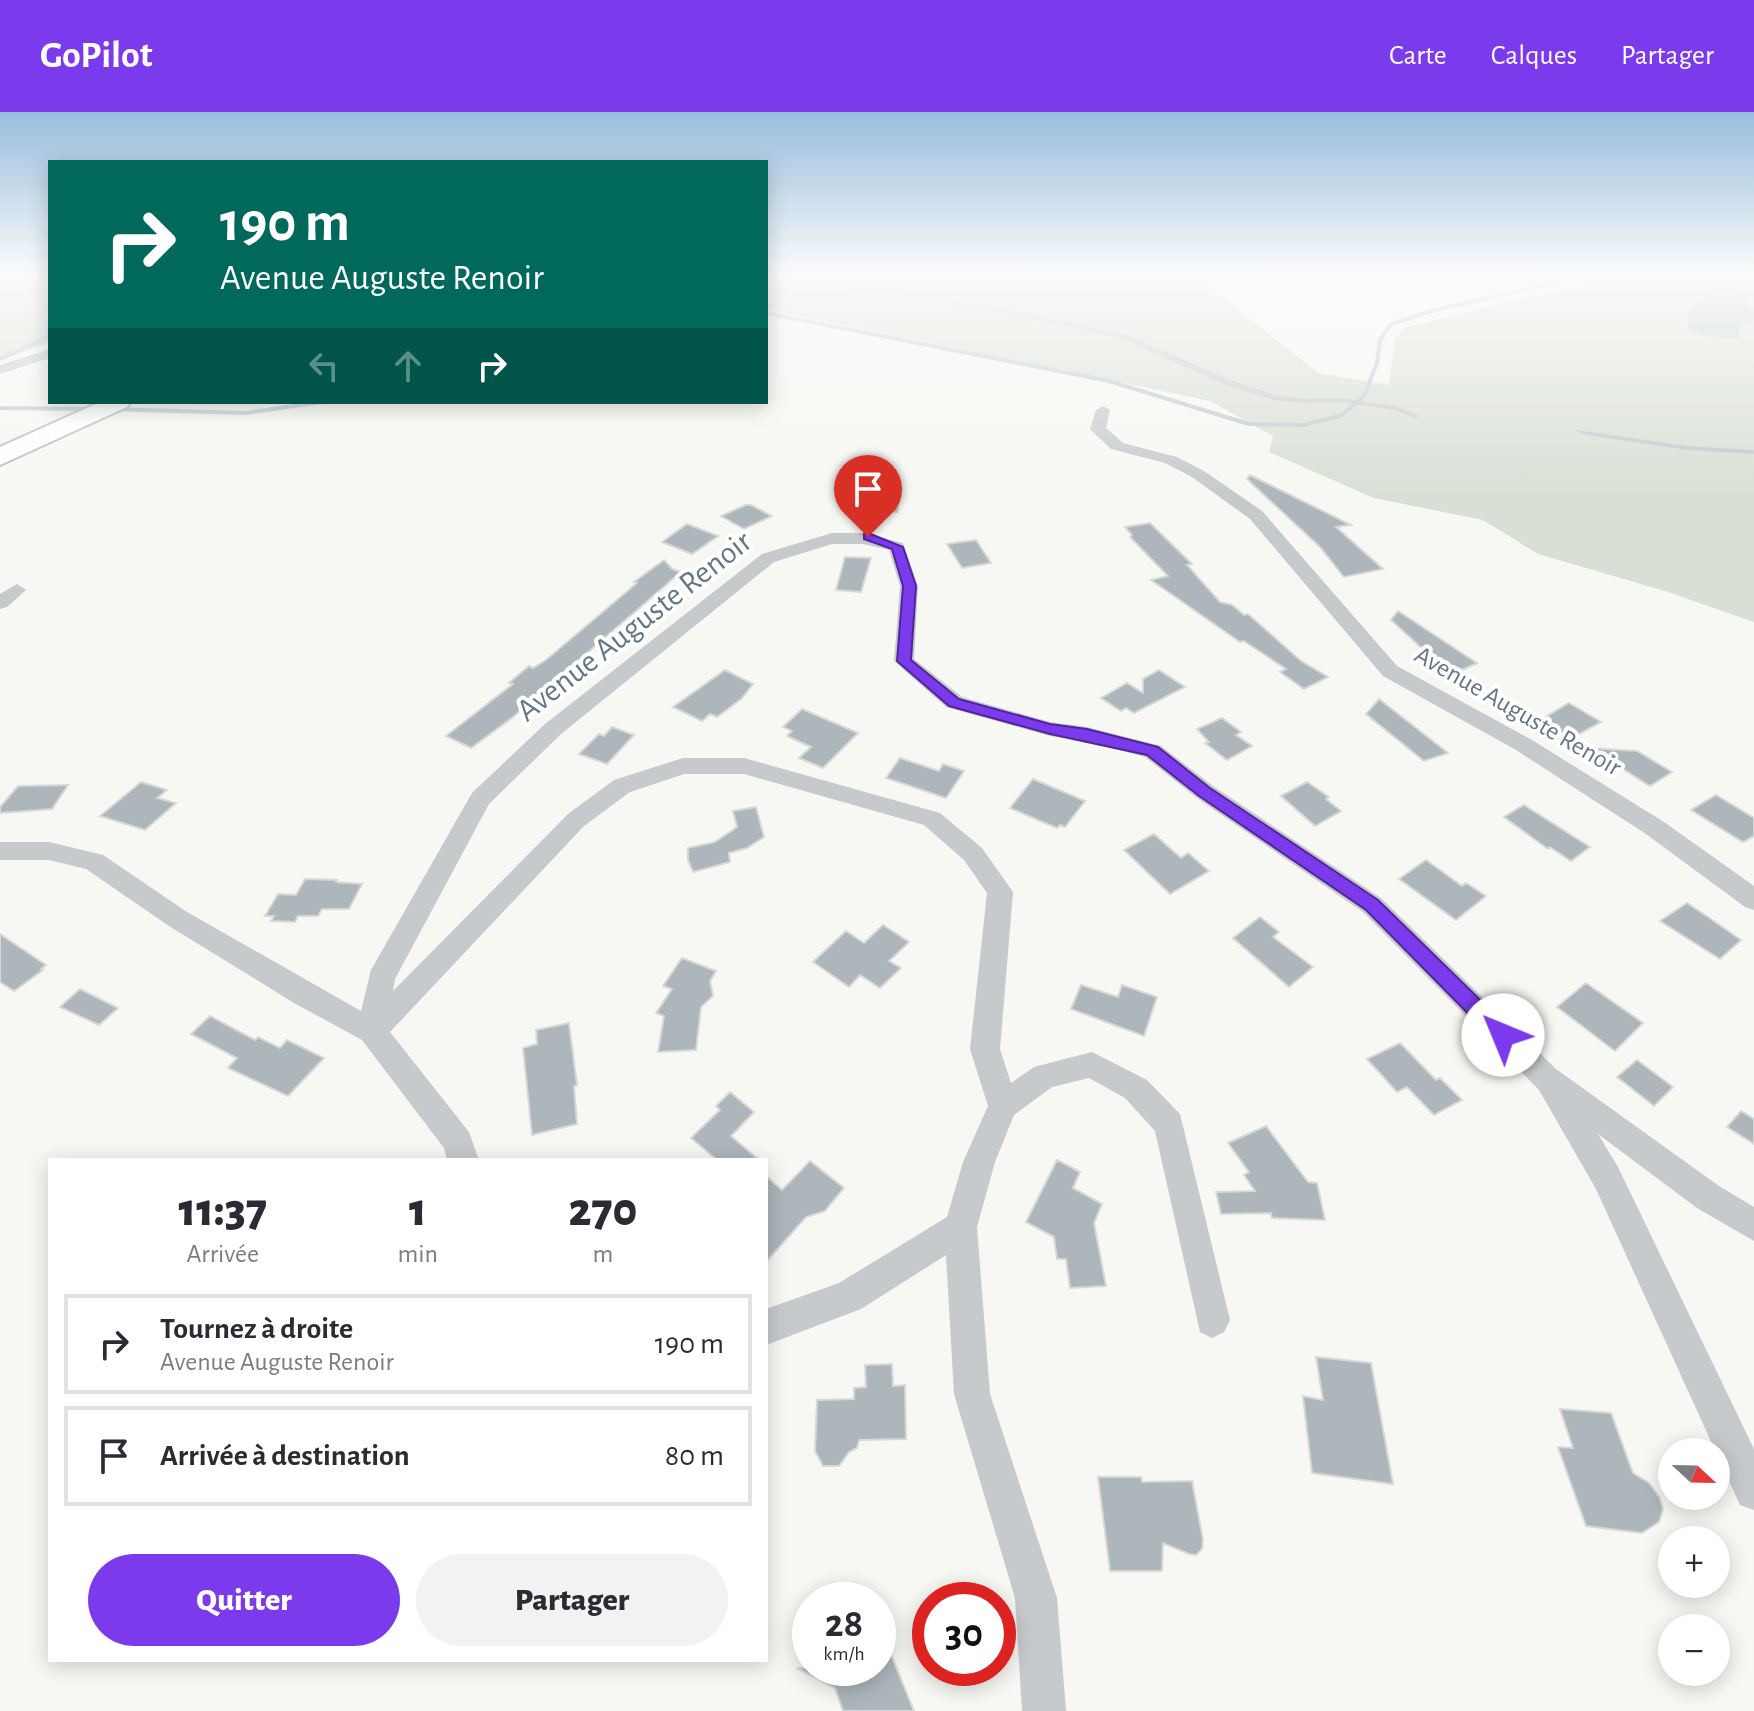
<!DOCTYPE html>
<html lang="fr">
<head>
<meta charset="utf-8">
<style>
  :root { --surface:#fff; --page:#f2f2f3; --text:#2b2b33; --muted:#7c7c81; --line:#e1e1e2; --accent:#7c3aed }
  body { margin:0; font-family:"Alegreya Sans",sans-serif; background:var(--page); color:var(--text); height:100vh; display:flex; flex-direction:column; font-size:30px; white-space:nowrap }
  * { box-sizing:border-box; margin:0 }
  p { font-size:26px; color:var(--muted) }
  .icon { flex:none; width:44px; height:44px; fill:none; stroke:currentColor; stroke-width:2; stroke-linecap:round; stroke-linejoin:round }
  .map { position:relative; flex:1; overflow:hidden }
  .details { position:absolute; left:48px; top:1046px; width:720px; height:504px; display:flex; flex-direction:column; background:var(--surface); border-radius:0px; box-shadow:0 4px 20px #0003 }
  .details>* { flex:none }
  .banner { position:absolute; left:48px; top:48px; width:720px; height:244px; border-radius:0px; box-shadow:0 4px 20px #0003; background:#00695c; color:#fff; overflow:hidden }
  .needle { width:52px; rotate:112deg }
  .controls { position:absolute; left:1658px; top:1326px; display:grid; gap:16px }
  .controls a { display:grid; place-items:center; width:72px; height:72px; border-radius:50%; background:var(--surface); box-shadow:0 4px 20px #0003; font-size:40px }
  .speed { position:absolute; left:792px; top:1470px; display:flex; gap:16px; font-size:40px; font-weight:700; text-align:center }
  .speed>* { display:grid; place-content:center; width:104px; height:104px; border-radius:50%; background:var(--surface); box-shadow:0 4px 20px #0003; line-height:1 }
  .speed small { font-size:20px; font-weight:400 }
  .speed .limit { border:12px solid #d22; background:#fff; color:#111 }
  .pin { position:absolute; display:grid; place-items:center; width:68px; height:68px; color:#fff; margin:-82px -34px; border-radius:50% 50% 50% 0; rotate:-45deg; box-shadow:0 0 8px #0007 }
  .pin .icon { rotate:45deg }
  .me { position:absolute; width:88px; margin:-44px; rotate:315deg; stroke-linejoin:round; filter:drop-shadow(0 0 6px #0008) }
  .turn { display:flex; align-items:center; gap:28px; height:168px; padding:0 40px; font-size:36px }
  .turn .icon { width:104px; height:104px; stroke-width:2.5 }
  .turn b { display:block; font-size:56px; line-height:68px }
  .lanes { display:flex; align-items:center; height:76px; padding:0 40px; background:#0003; justify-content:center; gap:40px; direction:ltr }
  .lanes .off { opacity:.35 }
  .eta { display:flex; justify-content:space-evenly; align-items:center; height:136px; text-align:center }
  .eta b { font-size:48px; font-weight:800; line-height:56px }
  .cta { display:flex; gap:16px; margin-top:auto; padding:16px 40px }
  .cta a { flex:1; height:92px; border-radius:48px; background:var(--accent); color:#fff; font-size:32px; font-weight:800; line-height:92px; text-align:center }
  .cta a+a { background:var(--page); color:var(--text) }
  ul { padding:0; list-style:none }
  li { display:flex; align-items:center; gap:24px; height:100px; margin:0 16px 12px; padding:0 24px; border:4px solid var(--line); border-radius:0px }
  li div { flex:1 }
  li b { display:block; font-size:30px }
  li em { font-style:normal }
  header { display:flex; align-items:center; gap:48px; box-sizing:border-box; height:112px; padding:0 40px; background:var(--accent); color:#fff }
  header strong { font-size:38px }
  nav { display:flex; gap:44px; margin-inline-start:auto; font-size:28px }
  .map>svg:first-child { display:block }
  .green { fill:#d8dfd4 }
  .water { fill:#bfcbd0 }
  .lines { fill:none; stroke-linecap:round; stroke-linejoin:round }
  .stream { stroke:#bfcbd0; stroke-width:4 }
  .building { fill:#adb6bb; stroke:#d8d8d6; stroke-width:2 }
  .primary-casing { stroke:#b9bdc1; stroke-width:4 }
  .service { fill:#c6cacd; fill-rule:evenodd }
  .minor { fill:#c6cacd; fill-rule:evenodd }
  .primary { fill:#fff; fill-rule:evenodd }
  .route { fill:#7c3aed; stroke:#51269a; stroke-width:2 }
  .labels { text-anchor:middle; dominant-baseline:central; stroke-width:8; stroke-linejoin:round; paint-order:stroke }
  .far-street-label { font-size:26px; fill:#637787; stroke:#fff }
  .street-label { font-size:32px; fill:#637787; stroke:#fff }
</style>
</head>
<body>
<header>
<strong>GoPilot</strong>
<nav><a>Carte</a><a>Calques</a><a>Partager</a></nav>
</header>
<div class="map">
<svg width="1754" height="1599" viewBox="0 0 1754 1599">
  <rect width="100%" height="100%" fill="#f7f7f3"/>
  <!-- green -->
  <g class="green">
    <path d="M0,161H50V230L0,249Z"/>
    <path d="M1049,161L1205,171L1318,261L1389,273L1395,227L1404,216L1624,162L1754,161V510L1665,479L1538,442L1483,408L1374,386L1269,340L1273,324L1210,289L766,197V166L808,162Z"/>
  </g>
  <!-- water -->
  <g class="water">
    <path d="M1718,178L1734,179L1746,187L1748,196L1754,199V210H1745L1739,215V227L1704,224L1688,216L1687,201L1706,182Z"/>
    <path d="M1577,318L1686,334L1754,338V342L1687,338L1581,322Z"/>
  </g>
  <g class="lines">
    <!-- stream -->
    <g class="stream">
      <path d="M766,201L1109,269L1249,312L1304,313L1342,303L1364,284L1377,251L1380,228L1391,212L1431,199L1596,161"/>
      <path d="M0,247L49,224L47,210L50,207"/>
      <path d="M0,296L93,297"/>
      <path d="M110,297L246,301L321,290"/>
    </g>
  </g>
  <!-- building -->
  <g class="building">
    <path d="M1250,363L1351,413L1336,415L1383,457L1344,465L1320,435L1247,367Z"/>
    <path d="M867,377L901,379L897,400L860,398Z"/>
    <path d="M746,393H751L772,404L744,417L721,404Z"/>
    <path d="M1150,411L1192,452L1187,453L1220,490L1232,493L1244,503L1248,502L1301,549L1328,565L1304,577L1280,560L1286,557L1244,529L1240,530L1151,468L1168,464L1130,425L1132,423L1125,415Z"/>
    <path d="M687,412L718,424L692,442L662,430Z"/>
    <path d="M976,428L991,451L962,456L947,432Z"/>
    <path d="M845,445L871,446L861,480L836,478Z"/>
    <path d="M664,448L672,457L681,460L513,605L471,636L446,624L513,572L509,571L529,554L533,556L546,548L637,471L634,470Z"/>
    <path d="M1398,499L1477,551L1451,563L1391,508Z"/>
    <path d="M725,558L753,572L741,587L717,605L710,602L702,609L673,595Z"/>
    <path d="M1159,558L1185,575L1134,601L1126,596L1121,599L1101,586L1127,571L1143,581V567Z"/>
    <path d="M1379,587L1448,641L1424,649L1366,602Z"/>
    <path d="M1569,591L1601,610L1563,631L1532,613Z"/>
    <path d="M802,597L858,621L823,656L799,646L811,635L787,624L792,619L783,615Z"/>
    <path d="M1222,606L1241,620L1236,623L1252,634L1227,648L1205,631L1209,630L1197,617Z"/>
    <path d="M612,615L634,623L607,652L579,642L599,622L604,624Z"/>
    <path d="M1589,636L1637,639L1672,660L1650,674Z"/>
    <path d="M900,646L939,659L943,652L964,659L946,686L886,666Z"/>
    <path d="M1033,667L1085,689L1065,715L1060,713L1057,716L1010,696Z"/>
    <path d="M141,670L167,678L157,686L176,691L145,718L100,704Z"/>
    <path d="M1307,670L1329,685L1326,687L1341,699L1315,714L1281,684Z"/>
    <path d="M68,673L52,697L0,701V695L18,674Z"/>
    <path d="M1716,683L1754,706V724L1743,730L1691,698Z"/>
    <path d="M1524,693L1590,735L1571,749L1550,735L1548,737L1504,705Z"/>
    <path d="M756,695L764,725L747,736L729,741L730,750L693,760L688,748V736L715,730L737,715L733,699Z"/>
    <path d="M1154,722L1181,746L1188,741L1209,759L1170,782L1124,738Z"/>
    <path d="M1426,748L1462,774L1466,771L1486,784L1456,808L1399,767Z"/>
    <path d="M305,767L337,768L336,770L362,772L349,797H322L318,804H298L295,810L271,809L274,804H265L278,782L296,783Z"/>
    <path d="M1687,791L1708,805L1741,828L1720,847L1660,809Z"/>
    <path d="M1260,805L1279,820L1273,825L1313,855L1289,875L1233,826Z"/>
    <path d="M883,813L909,830L889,849L901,856L880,876L860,863L849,875L813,850L846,819L864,831Z"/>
    <path d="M0,822L46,853L41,857L43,858L14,879L0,870Z"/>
    <path d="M682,846L716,859L710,869L713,884L701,895L696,938L658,940L664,904L656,901L672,877L663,874Z"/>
    <path d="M1586,871L1643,911L1615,939L1557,895Z"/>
    <path d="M1081,873L1118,885L1122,873L1157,885L1144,924L1071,897Z"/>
    <path d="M80,877L118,896L99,913L60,895Z"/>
    <path d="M210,904L255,928L258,925L280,936L287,928L324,946L288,984L228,956L237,946L191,922Z"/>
    <path d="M569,911L577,973L574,974L577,1012L532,1023L523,936L537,932L536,918Z"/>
    <path d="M1400,931L1436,968L1440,966L1462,988L1434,1003L1407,975L1397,980L1367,947Z"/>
    <path d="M1637,948L1673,975L1654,994L1617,965Z"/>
    <path d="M730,980L754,1000L731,1024L759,1048H717L691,1026L720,998L716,994Z"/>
    <path d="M1741,999L1754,1007V1032L1727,1015Z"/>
    <path d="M1266,1014L1308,1070L1317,1071L1325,1108L1272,1106L1271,1101L1221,1102L1216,1080L1255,1079L1244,1063L1249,1060L1228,1031Z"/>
    <path d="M1057,1048L1080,1060L1073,1076L1102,1092L1094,1111L1106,1174L1070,1176L1066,1147H1057L1054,1125L1026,1110Z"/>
    <path d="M810,1049L844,1076L825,1099L806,1105L766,1150V1064L782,1078Z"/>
    <path d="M1316,1245L1371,1251L1393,1372L1312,1361L1303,1284L1323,1288Z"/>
    <path d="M892,1252L893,1274L905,1273L906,1327L859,1328L857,1336L849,1340L839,1354H823L815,1339L817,1288L854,1287V1276L866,1275L865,1253Z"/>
    <path d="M1560,1297L1611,1301L1633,1361L1649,1371L1660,1386L1663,1397L1659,1410L1642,1421L1586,1414L1558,1335L1573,1336Z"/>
    <path d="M1098,1365H1141L1142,1370L1192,1369L1203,1428L1202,1437L1196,1443L1189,1442L1163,1431L1162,1459H1110Z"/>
    <path d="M879,1513L914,1599H843L835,1576L797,1556H878Z"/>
  </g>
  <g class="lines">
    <defs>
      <path id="primary" d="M100,290H131L127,295L0,353V335Z"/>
    </defs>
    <!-- primary casing -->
    <use href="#primary" class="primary-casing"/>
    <!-- service -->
    <g class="service">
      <path d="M797,161L794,163L766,166V162Z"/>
      <path d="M1021,161L1096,164L1227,163L1230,165L1227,167L1096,168Z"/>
      <path d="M870,176L903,178L1128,223L1227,267L1278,284L1307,287L1340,286L1396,294L1420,304L1416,306L1394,298L1340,290L1307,291L1274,288L1221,271L1123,227L1078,216L903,182L870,180L826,184L823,182Z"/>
    </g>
    <!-- minor -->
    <g class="minor">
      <path d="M50,237V246L0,262V253Z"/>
      <path d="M1103,294L1110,298L1106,316L1123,331L1177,345L1204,359L1262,399L1397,554L1532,628L1664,710L1754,774V798L1745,795L1646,722L1516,638L1383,564L1250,407L1192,365L1165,351L1111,337L1093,320L1090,317L1096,298Z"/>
      <path d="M832,421H863L903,431L918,474L914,547L962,585L1050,610L1087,615L1161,634L1213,674L1381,786L1556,957L1719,1074L1754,1095V1129L1697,1096L1598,1022L1618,1055L1754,1337V1398L1740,1393L1596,1077L1539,978L1363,800L1197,686L1145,645L1087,629L1050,624L946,595L894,549L900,474L889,438L863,432H832L774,450L561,622L489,692L395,867L393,879L568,702L614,668L683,646H744L940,701L982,736L1013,780L1000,937L1011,971L1034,955L1092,940L1147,968L1180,1002L1230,1208L1224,1220L1212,1226L1200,1220L1155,1019L1125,986L1089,966L1052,975L1014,1003L995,1050L977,1115L990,1282L1057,1486L1066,1599H1022L1015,1486L954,1282L946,1143L861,1197L766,1233V1197L839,1171L947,1105L963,1050L988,994L970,937L987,781L964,748L924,713L744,662H684L630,680L584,714L390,920L469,1020L479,1048H447L444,1036L362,928L294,891L169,814L86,757L49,748H0V730H49L103,743L187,800L361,899L371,858L472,681L545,612L762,442Z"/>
      <path d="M17,472L26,478L7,495L0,497V482Z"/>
    </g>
    <!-- primary -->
    <use href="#primary" class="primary"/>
  </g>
  <!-- sky -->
  <linearGradient id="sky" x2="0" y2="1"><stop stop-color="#97bdde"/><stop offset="0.42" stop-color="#fbfbfa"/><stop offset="1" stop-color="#fbfbfa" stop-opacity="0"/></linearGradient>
  <rect width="1754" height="385" fill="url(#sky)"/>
  <!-- route -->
  <path class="route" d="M868,421L903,435L916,474L911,548L959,587L1050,612L1087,617L1158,635L1210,676L1378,788L1510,917L1513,923L1510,929L1503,931L1495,929L1366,798L1199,684L1147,643L1050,622L949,594L897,549L903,474L892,437L864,427V422Z"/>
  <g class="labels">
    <!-- far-street labels -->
    <g class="far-street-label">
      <text transform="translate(1518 599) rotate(30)">Avenue Auguste Renoir</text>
    </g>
    <!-- street labels -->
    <g class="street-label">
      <text transform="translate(634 514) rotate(-38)">Avenue Auguste Renoir</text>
    </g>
  </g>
</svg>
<div class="controls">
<a><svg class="needle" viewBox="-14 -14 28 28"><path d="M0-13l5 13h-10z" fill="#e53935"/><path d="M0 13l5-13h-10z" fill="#7c7c81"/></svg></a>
<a>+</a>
<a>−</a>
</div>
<div class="speed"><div>28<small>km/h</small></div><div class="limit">30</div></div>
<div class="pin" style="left:868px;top:425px;background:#d93025"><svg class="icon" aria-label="arrive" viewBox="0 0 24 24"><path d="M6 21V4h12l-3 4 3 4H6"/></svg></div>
<svg class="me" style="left:1503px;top:923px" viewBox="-20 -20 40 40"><circle r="19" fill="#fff"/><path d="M0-13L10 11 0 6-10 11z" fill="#7c3aed"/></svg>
<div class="banner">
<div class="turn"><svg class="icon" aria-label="right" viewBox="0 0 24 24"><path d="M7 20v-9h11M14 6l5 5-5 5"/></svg><div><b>190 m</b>Avenue Auguste Renoir</div></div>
<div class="lanes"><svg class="icon off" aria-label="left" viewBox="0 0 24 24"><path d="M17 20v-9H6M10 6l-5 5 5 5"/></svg><svg class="icon off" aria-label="ahead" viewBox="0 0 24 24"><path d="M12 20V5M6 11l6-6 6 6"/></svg><svg class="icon" aria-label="right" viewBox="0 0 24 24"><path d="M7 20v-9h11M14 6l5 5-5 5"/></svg></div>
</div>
<section class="details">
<div class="eta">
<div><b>11:37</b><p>Arrivée</p></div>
<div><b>1</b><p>min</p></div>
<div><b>270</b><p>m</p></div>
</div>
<ul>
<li><svg class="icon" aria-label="right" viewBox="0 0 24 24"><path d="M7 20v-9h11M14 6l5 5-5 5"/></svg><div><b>Tournez à droite</b><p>Avenue Auguste Renoir</p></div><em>190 m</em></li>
<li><svg class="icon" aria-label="arrive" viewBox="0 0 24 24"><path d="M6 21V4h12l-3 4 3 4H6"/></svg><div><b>Arrivée à destination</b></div><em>80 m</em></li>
</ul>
<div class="cta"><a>Quitter</a><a>Partager</a></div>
</section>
</div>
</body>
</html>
